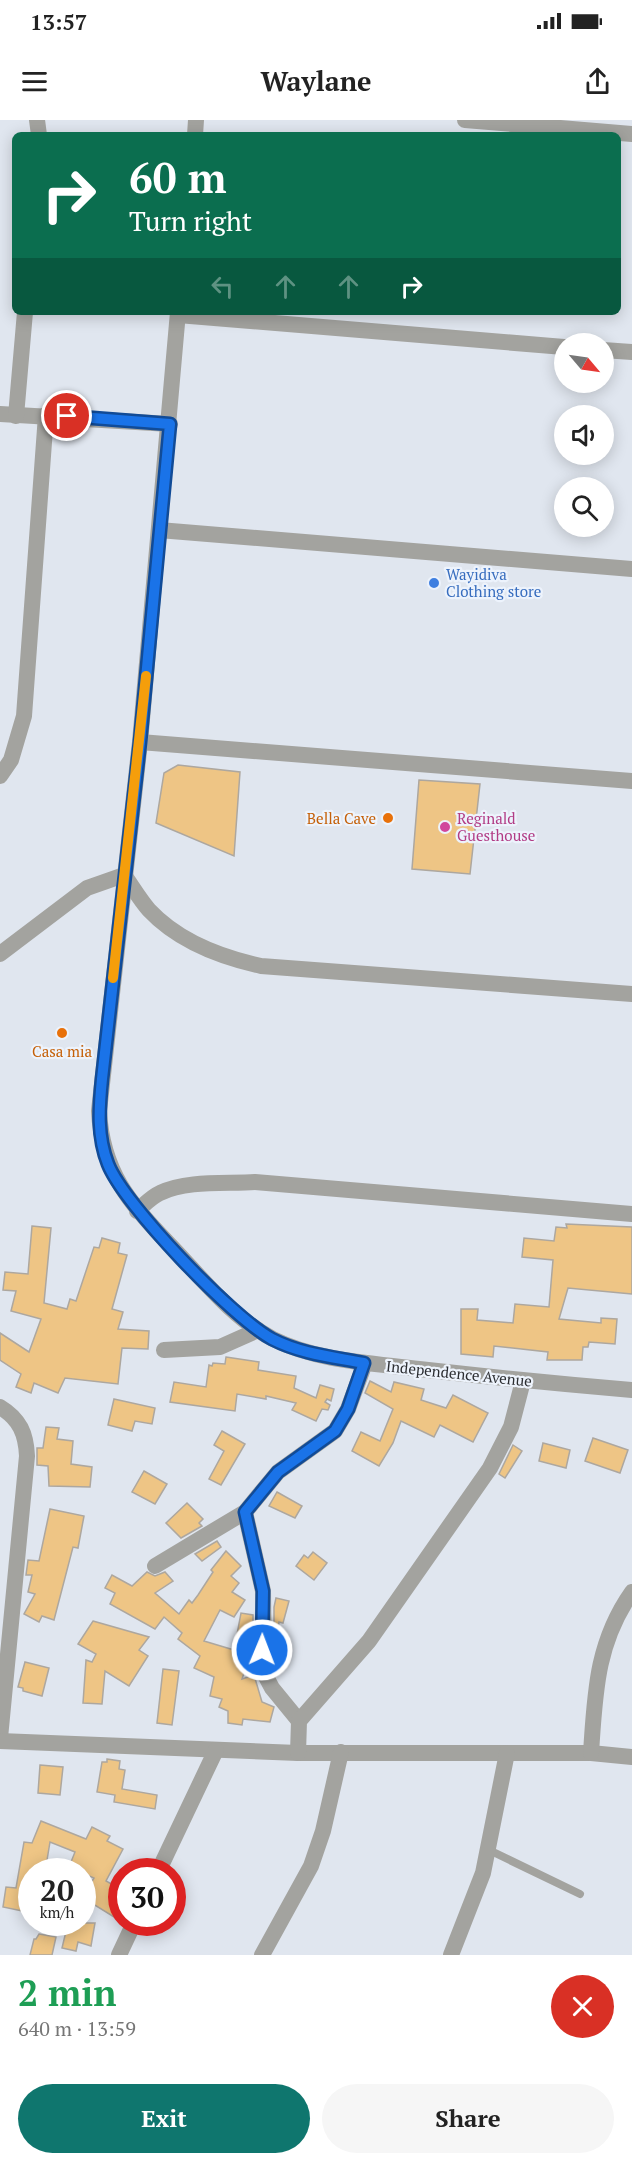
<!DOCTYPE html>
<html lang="en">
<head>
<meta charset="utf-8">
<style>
  :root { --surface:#fff; --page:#f6f6f6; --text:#222; --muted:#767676; --accent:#0f766e }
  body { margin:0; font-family:"PT Serif",serif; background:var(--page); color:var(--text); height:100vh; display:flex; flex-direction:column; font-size:22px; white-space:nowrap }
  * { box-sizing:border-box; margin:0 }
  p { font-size:20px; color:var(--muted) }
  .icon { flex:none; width:33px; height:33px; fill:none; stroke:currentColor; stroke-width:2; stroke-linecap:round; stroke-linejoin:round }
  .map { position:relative; height:1835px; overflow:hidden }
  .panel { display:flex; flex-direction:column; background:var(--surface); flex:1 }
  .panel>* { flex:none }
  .top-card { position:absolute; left:12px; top:12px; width:609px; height:183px; border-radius:9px; box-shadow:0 3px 15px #0003; background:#0b6e4f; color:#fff; overflow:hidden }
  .needle { width:39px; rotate:119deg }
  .fabs { position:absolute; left:554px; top:213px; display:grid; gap:12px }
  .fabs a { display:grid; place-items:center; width:60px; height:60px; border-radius:50%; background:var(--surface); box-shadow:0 3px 15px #0003; font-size:30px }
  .speed { position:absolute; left:18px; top:1738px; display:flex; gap:12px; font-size:30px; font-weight:700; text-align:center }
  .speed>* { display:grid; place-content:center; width:78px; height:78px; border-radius:50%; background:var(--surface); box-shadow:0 3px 15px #0003; line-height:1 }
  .speed small { font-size:15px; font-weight:400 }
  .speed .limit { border:9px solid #d22; background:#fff; color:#111 }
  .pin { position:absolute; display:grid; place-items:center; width:51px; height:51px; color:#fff; margin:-26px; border:3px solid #fff; border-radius:50%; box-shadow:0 2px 6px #0007 }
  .me { position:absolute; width:66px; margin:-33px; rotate:1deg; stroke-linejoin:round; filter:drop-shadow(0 0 4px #0008) }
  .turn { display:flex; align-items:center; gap:21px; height:126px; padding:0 18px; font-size:27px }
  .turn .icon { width:78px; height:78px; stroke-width:2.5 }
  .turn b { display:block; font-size:42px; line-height:51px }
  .lanes { display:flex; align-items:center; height:57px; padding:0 18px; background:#0003; justify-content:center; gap:30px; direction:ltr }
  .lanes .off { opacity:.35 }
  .round { display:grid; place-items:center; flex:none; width:63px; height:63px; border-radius:32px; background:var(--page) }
  .head { display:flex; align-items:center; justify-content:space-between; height:102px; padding:0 18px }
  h1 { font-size:36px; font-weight:800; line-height:45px; color:#1e9e55 }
  .primary-button { display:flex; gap:12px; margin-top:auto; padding:12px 18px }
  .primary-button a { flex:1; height:69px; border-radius:36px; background:var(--accent); color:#fff; font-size:24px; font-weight:800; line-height:69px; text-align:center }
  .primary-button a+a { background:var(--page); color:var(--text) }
  .status { display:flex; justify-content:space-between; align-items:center; height:42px; padding:0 30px; background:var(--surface); direction:ltr }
  .status svg { height:16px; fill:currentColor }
  header { display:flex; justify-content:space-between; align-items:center; height:78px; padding:0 18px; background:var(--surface); font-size:27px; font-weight:800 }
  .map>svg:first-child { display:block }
  .building { fill:#eec585; stroke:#ada79f; stroke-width:1.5 }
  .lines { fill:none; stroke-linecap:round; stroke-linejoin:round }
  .service { stroke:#a3a39f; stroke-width:8 }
  .minor { stroke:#a3a39f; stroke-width:16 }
  .tertiary { stroke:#a3a39f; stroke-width:16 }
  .route-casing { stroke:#114b97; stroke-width:15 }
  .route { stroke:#1a73e8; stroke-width:10 }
  .slow { stroke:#f59e0b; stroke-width:10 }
  .shop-dot { fill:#3f7fe0; stroke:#edf3fc; stroke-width:2 }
  .food-dot { fill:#e8710a; stroke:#edf3fc; stroke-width:2 }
  .hotel-dot { fill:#d1479c; stroke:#edf3fc; stroke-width:2 }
  .labels { text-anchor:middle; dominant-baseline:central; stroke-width:4.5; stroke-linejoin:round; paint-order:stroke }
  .shop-label { font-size:15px; fill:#366cbe; stroke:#edf3fc; text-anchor:start }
  .food-label { font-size:15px; fill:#c56008; stroke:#edf3fc; text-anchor:end }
  .hotel-label { font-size:15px; fill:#b23c85; stroke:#edf3fc; text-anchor:start }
  .street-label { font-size:15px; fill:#2b2d31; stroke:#edf3fc }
</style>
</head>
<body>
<div class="status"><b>13:57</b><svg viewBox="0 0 49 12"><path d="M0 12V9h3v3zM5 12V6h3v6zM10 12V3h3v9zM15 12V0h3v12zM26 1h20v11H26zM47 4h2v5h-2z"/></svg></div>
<header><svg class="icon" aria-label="menu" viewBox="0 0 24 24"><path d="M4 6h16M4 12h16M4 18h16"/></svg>Waylane<svg class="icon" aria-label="share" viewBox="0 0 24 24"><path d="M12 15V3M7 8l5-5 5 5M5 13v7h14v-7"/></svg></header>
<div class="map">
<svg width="632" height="1835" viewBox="0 0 632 1835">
  <rect width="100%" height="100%" fill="#e0e6ef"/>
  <!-- building -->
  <g class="building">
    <path d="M178,645L240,652L234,736L156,703L164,653Z"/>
    <path d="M419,660L480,664L470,754L412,749Z"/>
    <path d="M566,1104L632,1107V1174L568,1168L559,1199L601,1203V1198L617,1199L615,1224L589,1222L588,1227H583L582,1240H547L548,1232L494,1226L493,1237L461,1234V1189H478L477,1200L513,1203L515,1184L549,1187L553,1140L522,1137L524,1118L554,1121L556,1107L567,1108Z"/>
    <path d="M32,1106L51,1108L44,1183L67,1189L70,1179L76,1181L94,1127L99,1128L102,1118L120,1123L118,1133L127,1135L112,1189L123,1192L118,1209L149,1211L148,1229L122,1228L118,1264L65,1258L58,1273L34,1263L31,1273L16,1267L21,1254L0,1240V1213L29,1232L41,1199L11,1191L16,1171L3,1170L5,1152L28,1154Z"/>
    <path d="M226,1237L259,1242L258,1250L296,1256L294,1268L316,1278L320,1265L334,1269L331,1281L327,1279L325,1282L330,1285L328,1290L322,1289L316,1301L292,1290L296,1283L266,1276V1279L237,1274L235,1291L170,1282L174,1262L206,1267L209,1245L212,1246L213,1243L225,1244Z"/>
    <path d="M370,1261L391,1272L394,1262L424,1269L421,1280L446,1288L453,1275L488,1293L473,1322L440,1305L434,1317L401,1301L393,1323L379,1346L352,1331L361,1312L380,1321L393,1289L365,1273Z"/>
    <path d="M114,1279L155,1288L152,1304L135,1301L132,1311L108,1305Z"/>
    <path d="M46,1307L59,1308L57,1319L73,1321L71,1344L92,1347L90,1367L49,1366L48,1346L37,1345V1328H43Z"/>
    <path d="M222,1311L245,1324L221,1365L209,1359L224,1331L214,1325Z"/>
    <path d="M593,1318L628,1330L620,1353L585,1341Z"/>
    <path d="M543,1323L570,1330L566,1348L539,1341Z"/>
    <path d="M513,1325L522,1331L505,1358L499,1354Z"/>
    <path d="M144,1351L167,1364L155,1384L132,1372Z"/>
    <path d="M277,1372L302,1386L295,1398L269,1386Z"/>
    <path d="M187,1383L203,1399L199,1403L202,1406L181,1418L166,1403Z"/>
    <path d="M50,1389L84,1396L78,1428L73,1427L54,1500L42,1496L39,1502L24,1494L35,1474L28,1472L32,1455H26L28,1440L39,1441Z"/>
    <path d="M217,1421L221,1427L202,1441L195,1434Z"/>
    <path d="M226,1431L241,1446L231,1456L239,1463L232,1472L245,1480L234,1497L220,1490L204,1521L234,1530L241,1493L253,1495V1515H250L240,1545L246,1547L242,1559L254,1555L262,1582L274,1587L270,1602L243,1599L242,1605L228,1603V1591L219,1587L222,1579L210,1576L214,1557L194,1548L200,1536L178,1519L182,1513L164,1497L155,1509L110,1484L115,1473L105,1468L112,1455L132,1466L147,1452L155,1456L165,1452L173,1461L155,1473L179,1494L189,1480L192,1483L198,1475L213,1452L211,1450Z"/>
    <path d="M313,1432L327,1443L314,1460L296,1446L304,1435L308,1438Z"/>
    <path d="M276,1478L289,1481L283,1503L279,1502L277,1519H274V1487Z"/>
    <path d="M93,1501L149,1517L139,1530L148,1536L129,1566L105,1551L102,1584L83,1583L86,1540L92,1542L96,1534L78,1524Z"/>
    <path d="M25,1542L49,1548L42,1576L23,1571V1568L18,1567Z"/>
    <path d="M163,1549L179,1551L172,1605L157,1603Z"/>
    <path d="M107,1639L120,1641L119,1649L125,1650L122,1669L157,1675L155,1689L114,1682L115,1675L97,1672L102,1642H107Z"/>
    <path d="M40,1645L63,1647L60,1675L38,1673Z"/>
    <path d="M41,1701L86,1719L92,1707L110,1716L107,1721L123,1729L106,1761L122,1770V1785L114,1797L85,1779L88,1774L85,1772L94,1758L69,1747L75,1732L50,1722L45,1752H32V1793L3,1787L6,1767L16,1768L24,1722L32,1723Z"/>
    <path d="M68,1803H95L91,1826L78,1822L76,1831L62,1828Z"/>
    <path d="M39,1814L56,1817L52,1835H30L34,1819H36Z"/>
  </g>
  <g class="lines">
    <!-- service -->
    <path class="service" d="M489,1730L580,1774"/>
    <!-- minor -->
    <g class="minor">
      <path d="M37,0L39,15"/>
      <path d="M465,0L632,14"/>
      <path d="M178,195L564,227"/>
      <path d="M603,230L632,232"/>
      <path d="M0,294L170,304"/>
      <path d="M16,296L25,192"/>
      <path d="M159,410L632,449"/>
      <path d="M140,622L632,661"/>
      <path d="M0,656L11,640L24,596L46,295"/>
      <path d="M124,755C132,766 140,780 149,790C178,821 220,837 261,846L632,874"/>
      <path d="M137,1091C144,1085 151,1077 160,1073C187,1060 226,1064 255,1062L632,1094"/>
      <path d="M164,1230L220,1227L258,1210"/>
      <path d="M0,1287C20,1299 26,1314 27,1336L0,1618"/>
      <path d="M245,1392L263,1471L264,1553L272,1568L299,1601"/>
      <path d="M155,1446L245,1392L278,1352L335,1311L348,1289L365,1243"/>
      <path d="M0,1621L298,1633H591L632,1637"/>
      <path d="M298,1633L299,1601L369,1521L490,1348L511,1307L523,1261"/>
      <path d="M591,1633C595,1574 596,1523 632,1472"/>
      <path d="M158,1752L216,1630"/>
      <path d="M119,1835L134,1803"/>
      <path d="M262,1835L311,1746L323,1711L341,1632"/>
      <path d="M451,1835L483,1753L507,1633"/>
    </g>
    <!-- tertiary -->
    <g class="tertiary">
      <path d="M195,15L196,0"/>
      <path d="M178,192L140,622L99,991C102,1051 129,1083 169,1124C200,1156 232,1198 273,1219C317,1241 371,1243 419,1249C490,1257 561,1264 632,1270"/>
      <path d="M0,834L87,768L124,755"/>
    </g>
  </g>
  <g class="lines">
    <defs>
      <path id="route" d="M67,296L170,304L140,622L102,959C99,988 97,1016 108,1044C124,1085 233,1198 272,1219C301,1234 333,1237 364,1243L348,1289L335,1311L278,1352L245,1392L263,1471L262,1530"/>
    </defs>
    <!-- route casing -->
    <use href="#route" class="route-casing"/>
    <!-- route -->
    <use href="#route" class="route"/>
    <!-- slow -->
    <path class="slow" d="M113,858L146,556"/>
  </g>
  <!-- markers -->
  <circle class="shop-dot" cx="434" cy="463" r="6"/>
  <g class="food-dot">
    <circle cx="388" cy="698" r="6"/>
    <circle cx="62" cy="913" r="6"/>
  </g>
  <circle class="hotel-dot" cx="445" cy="707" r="6"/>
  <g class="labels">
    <!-- shop labels -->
    <g class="shop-label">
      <text x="446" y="454">Wayidiva<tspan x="446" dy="17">Clothing store</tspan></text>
    </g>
    <!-- food labels -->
    <g class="food-label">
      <text x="376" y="698">Bella Cave</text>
      <text x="62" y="931" text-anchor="middle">Casa mia</text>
    </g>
    <!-- hotel labels -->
    <g class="hotel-label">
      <text x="457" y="698">Reginald<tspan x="457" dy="17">Guesthouse</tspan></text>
    </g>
    <!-- street labels -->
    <g class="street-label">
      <text transform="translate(459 1253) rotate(6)">Independence Avenue</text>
    </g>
  </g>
</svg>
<div class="fabs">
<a><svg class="needle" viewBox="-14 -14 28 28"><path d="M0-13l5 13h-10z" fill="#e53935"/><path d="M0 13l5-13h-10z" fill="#767676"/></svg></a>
<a><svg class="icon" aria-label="sound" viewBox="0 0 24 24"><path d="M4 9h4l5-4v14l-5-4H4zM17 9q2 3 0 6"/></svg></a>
<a><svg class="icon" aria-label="search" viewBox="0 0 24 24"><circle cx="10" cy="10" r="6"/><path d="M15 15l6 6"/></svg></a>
</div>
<div class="speed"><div>20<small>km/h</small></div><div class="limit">30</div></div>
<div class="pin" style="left:67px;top:296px;background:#d93025"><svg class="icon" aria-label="arrive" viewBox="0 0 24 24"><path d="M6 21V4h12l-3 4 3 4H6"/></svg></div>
<svg class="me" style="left:262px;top:1530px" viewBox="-20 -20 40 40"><circle r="17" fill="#1a73e8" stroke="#fff" stroke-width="3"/><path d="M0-11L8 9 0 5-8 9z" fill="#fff"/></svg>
<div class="top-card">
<div class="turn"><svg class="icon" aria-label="right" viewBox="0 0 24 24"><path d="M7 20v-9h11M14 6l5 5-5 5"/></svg><div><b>60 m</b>Turn right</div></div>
<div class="lanes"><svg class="icon off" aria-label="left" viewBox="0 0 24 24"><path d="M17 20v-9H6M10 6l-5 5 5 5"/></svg><svg class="icon off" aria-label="ahead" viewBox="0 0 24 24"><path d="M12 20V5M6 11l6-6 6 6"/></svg><svg class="icon off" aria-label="ahead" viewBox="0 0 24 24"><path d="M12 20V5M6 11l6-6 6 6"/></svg><svg class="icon" aria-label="right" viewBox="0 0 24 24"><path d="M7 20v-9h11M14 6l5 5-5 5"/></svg></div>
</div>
</div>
<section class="panel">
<div class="head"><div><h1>2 min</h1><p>640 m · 13:59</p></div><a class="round" style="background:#d93025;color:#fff"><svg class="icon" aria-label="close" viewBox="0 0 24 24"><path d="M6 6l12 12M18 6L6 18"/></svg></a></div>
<div class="primary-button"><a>Exit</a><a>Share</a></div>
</section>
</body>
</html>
